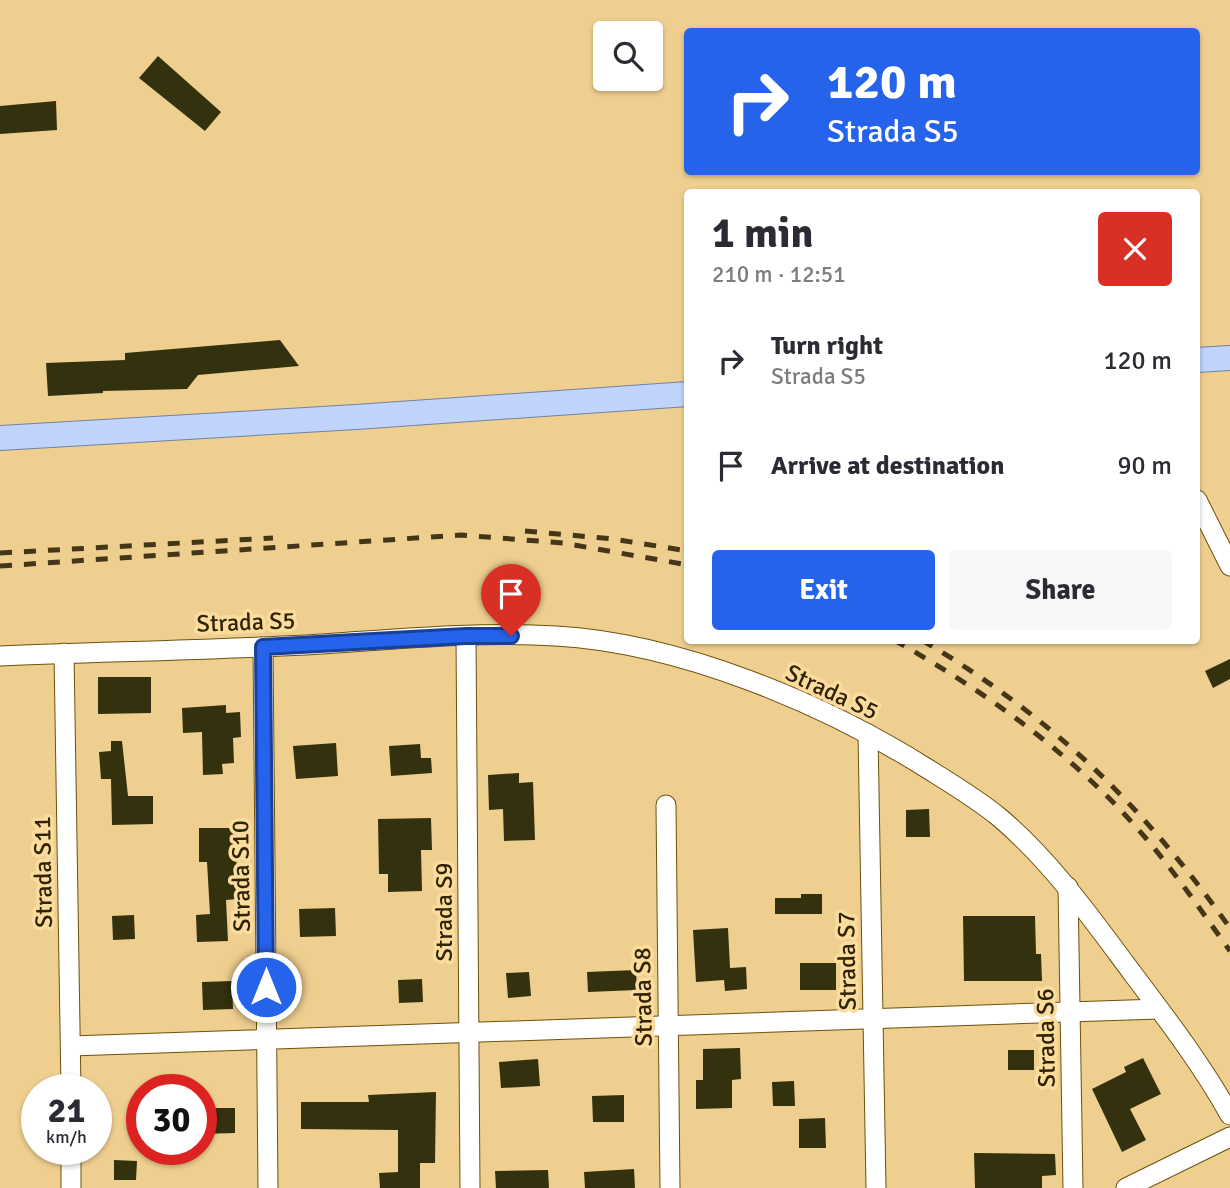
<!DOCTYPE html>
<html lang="en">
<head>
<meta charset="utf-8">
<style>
  :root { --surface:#fff; --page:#f7f7f7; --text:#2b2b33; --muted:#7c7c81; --accent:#2563eb }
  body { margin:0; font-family:Signika,sans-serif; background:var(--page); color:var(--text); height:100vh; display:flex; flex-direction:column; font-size:26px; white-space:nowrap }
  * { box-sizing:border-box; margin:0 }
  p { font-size:23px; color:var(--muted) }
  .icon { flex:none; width:38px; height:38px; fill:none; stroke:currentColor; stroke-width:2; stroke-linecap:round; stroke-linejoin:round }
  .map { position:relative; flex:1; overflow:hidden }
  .drawer { position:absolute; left:684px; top:189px; width:516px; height:455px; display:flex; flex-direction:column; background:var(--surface); border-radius:7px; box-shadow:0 2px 5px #0004 }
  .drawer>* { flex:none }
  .top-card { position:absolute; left:684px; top:28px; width:516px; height:147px; border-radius:7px; box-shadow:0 2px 5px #0004; background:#2563eb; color:#fff; overflow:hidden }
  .fabs { position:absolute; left:593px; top:21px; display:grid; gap:14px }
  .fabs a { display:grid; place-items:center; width:70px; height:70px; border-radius:7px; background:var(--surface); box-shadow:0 2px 5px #0004; font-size:35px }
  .speed { position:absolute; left:21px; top:1074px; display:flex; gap:14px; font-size:35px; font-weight:700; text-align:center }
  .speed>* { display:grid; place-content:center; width:91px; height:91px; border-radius:50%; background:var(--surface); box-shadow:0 2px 5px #0004; line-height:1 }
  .speed small { font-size:18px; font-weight:400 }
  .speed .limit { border:10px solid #d22; background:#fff; color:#111 }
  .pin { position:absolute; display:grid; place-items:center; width:60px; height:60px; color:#fff; margin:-72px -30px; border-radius:50% 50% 50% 0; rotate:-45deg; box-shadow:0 0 7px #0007 }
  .pin .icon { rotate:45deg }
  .me { position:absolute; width:77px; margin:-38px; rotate:0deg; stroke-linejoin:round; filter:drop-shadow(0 0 5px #0008) }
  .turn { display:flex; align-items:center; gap:24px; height:147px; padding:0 28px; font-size:32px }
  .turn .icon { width:91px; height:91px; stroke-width:2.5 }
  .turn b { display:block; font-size:49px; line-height:60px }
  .round { display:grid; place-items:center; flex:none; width:74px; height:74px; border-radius:7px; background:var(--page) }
  .headline { display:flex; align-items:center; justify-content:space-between; height:119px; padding:0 28px }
  h1 { font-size:42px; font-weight:700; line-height:52px }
  .button { display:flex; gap:14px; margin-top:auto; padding:14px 28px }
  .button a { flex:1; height:80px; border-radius:7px; background:var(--accent); color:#fff; font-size:28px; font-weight:700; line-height:80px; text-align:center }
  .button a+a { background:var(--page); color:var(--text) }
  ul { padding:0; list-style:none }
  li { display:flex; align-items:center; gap:21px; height:105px; padding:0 28px }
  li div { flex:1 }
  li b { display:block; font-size:26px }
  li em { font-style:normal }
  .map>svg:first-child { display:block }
  .building { fill:#34310e }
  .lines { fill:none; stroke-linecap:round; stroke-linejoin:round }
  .minor-casing { stroke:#6d510b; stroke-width:21 }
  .major-casing { stroke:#7182a4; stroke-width:26 }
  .minor { stroke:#fff; stroke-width:19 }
  .major { stroke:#bfd3fb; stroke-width:24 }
  .rail { stroke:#443617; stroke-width:5; stroke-dasharray:12 12; stroke-linecap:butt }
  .route-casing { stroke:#184099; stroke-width:18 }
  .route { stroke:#2563eb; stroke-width:12 }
  .labels { text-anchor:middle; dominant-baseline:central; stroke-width:7; stroke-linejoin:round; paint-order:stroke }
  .street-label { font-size:24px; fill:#2f2308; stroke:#fcdc9c }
</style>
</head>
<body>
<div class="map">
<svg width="1230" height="1188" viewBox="0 0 1230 1188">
  <rect width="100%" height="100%" fill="#efcf90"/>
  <!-- building -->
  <g class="building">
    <path d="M158,56L221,112L205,131L139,78Z"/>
    <path d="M56,101L57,130L0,134V106Z"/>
    <path d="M280,340L299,366L198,375L187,389L103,391V393L48,396L46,363L125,360V353Z"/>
    <path d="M1230,659V679L1213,688L1205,671Z"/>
    <path d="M98,677H151V713L98,714Z"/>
    <path d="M226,705V713L240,712L241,737L233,738L234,763L222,764L223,774L203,775L202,732L183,733L182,708Z"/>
    <path d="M111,741H122L128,796H153V824L112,825L111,779H101L99,752L111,751Z"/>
    <path d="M336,743L338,776L296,779L293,746Z"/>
    <path d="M420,744L421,758H431L432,773L391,776L389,746Z"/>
    <path d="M519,773V783L533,782L535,840L504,841L503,809L489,810L488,775Z"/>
    <path d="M929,809L930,837H906V810Z"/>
    <path d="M431,818L432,850H421L422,891L388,892V874H379L378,819Z"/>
    <path d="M199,828H236L237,899L226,900L228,941L197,942L196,915L210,914L207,862H199Z"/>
    <path d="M801,894H822V914H775V898H801Z"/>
    <path d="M335,908L336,936L300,937L299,909Z"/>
    <path d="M134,915L135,939L113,940L112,916Z"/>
    <path d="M963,916H1035L1036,954H1041L1042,981H964Z"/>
    <path d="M728,928L730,968L746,967L747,989L725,991L724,980L696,982L693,930Z"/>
    <rect x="800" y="963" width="36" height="27"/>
    <path d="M636,970L637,990L588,992L587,972Z"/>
    <path d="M529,972L531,996L508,998L506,973Z"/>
    <path d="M422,979L423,1002L399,1003L398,980Z"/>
    <path d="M232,981L233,1009L203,1010L202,982Z"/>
    <path d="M740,1048L741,1079L732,1080V1108L696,1109V1080H703V1049Z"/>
    <rect x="1008" y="1050" width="26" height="20"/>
    <path d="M1143,1058L1161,1094L1130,1109L1146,1140L1122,1152L1092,1089L1126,1072L1124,1067Z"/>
    <path d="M538,1059L540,1086L501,1088L499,1062Z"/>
    <path d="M794,1081L795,1106H773L772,1082Z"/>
    <path d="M436,1092L435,1163H420V1188H380L379,1173L398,1172V1130L301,1129V1102H369L368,1095Z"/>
    <path d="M624,1095V1122H593L592,1096Z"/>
    <path d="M201,1108H235V1133L201,1134Z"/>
    <path d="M825,1118L826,1148H799V1119Z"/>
    <path d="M974,1153L1055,1154L1056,1175L1042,1176V1188H975Z"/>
    <path d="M114,1160L137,1161L136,1180H114Z"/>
    <path d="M634,1169L635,1188H585L584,1172Z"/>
    <path d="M548,1170L549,1188H496L495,1171Z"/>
  </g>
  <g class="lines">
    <defs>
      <g id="minor">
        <path d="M1197,500L1230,566"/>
        <path d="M466,636L470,1188"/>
        <path d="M263,647L268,1188"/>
        <path d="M64,653L71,1090"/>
        <path d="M0,656C102,652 204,650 306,645C389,640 473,631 556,636C680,643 823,703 928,769C952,784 977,799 999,817C1052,862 1092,919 1133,974C1167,1019 1202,1065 1230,1115"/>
        <path d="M868,734L876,1188"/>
        <path d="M666,805L670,1188"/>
        <path d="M1068,887L1073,1188"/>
        <path d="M71,1046L1159,1009"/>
        <path d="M71,1188V1150"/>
        <path d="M1126,1188L1230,1137"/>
      </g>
      <g id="major">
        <path d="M1197,360L1230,358"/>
        <path d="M0,438L356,417L688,394"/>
      </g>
    </defs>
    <!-- minor casing -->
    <use href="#minor" class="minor-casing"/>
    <!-- major casing -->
    <use href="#major" class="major-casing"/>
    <!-- minor -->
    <use href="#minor" class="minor"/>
    <!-- major -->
    <use href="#major" class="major"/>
    <!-- rail -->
    <g class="rail">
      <path d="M525,531L613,539L688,551"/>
      <path d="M0,553L273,538"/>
      <path d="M0,566L461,535L563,543L688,565"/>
      <path d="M894,640C990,694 1084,762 1154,848C1181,881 1205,916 1230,951"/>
      <path d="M922,640C1054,719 1141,803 1230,928"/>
    </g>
  </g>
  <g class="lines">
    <defs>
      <path id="route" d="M266,987L263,647L466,636H511"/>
    </defs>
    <!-- route casing -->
    <use href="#route" class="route-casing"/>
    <!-- route -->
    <use href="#route" class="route"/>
  </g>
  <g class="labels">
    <!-- street labels -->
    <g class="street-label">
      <text transform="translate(246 622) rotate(-2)">Strada S5</text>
      <text transform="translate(832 692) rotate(25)">Strada S5</text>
      <text transform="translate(43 872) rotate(-91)">Strada S11</text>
      <text transform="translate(241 876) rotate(-91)">Strada S10</text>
      <text transform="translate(444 912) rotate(-90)">Strada S9</text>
      <text transform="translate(847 961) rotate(-91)">Strada S7</text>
      <text transform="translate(643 997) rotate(-91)">Strada S8</text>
      <text transform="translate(1046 1038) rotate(-91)">Strada S6</text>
    </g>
  </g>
</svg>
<div class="fabs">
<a><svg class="icon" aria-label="search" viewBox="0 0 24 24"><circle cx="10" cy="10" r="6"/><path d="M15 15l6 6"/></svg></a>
</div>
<div class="speed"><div>21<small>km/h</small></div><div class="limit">30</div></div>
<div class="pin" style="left:511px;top:636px;background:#d93025"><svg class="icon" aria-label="arrive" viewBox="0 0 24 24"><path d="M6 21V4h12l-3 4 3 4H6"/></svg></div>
<svg class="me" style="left:266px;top:987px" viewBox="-20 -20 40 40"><circle r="17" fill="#2563eb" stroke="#fff" stroke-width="3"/><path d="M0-11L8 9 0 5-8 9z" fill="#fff"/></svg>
<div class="top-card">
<div class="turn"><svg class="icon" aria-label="right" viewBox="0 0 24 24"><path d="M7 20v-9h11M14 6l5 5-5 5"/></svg><div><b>120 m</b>Strada S5</div></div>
</div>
<section class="drawer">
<div class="headline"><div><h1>1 min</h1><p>210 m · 12:51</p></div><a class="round" style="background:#d93025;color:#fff"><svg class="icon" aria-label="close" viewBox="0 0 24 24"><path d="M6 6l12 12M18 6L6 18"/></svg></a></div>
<ul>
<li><svg class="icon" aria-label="right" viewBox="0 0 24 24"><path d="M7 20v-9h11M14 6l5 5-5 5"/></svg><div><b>Turn right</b><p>Strada S5</p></div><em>120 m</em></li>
<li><svg class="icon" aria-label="arrive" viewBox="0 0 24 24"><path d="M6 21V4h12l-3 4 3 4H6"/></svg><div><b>Arrive at destination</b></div><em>90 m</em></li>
</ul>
<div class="button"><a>Exit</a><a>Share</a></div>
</section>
</div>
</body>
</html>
